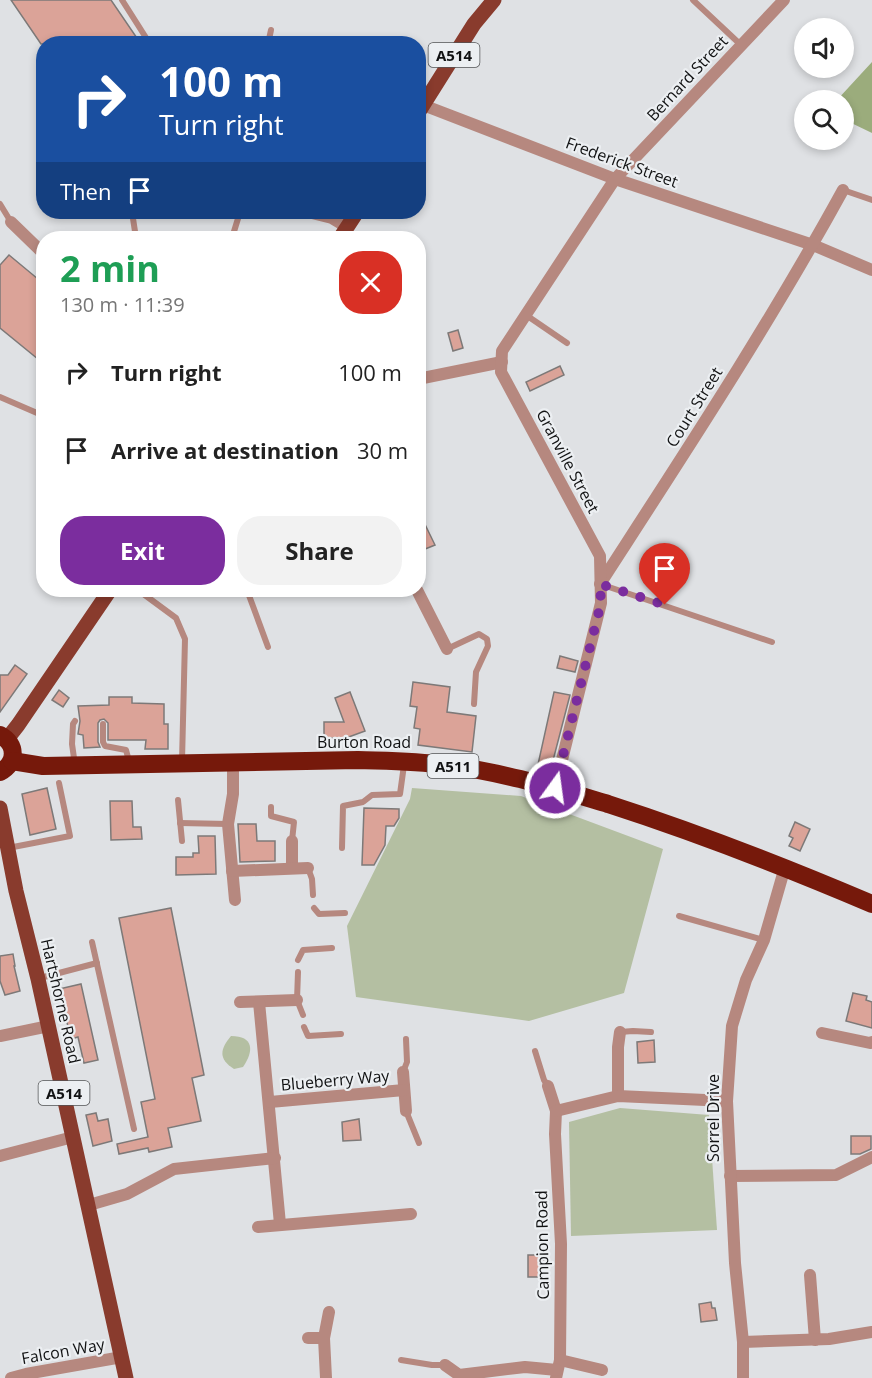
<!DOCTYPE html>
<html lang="en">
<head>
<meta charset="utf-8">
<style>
  :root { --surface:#fff; --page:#f2f2f2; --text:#222; --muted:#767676; --accent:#7b2d9e }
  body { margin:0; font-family:"Open Sans",sans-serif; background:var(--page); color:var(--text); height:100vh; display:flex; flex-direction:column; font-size:22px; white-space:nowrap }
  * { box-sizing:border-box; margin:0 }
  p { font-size:20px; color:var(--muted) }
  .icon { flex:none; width:33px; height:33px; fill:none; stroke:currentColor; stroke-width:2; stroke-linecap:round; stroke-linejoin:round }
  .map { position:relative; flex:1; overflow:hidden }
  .side { position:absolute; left:36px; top:231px; width:390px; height:366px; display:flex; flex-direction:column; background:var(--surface); border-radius:24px; box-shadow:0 3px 9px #0003 }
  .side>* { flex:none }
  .top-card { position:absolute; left:36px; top:36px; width:390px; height:183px; border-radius:24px; box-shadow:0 3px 9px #0003; background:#1a4fa0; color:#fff; overflow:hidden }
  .buttons { position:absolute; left:794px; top:18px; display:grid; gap:12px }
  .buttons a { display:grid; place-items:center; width:60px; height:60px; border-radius:50%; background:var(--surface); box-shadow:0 3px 9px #0003; font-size:30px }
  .pin { position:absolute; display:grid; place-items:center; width:51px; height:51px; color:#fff; margin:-62px -26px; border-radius:50% 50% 50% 0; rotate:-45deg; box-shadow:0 0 6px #0007 }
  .pin .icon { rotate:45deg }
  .me { position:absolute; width:66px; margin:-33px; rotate:14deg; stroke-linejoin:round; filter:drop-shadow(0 0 4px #0008) }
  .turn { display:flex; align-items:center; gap:21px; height:126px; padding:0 24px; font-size:27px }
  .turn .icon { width:78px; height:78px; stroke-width:2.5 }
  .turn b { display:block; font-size:42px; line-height:51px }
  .then { display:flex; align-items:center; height:57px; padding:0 24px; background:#0003; gap:12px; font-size:22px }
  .round { display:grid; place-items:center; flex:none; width:63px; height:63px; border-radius:24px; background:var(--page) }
  .head { display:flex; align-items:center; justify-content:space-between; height:102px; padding:0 24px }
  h1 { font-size:36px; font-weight:700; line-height:45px; color:#1e9e55 }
  .primary-button { display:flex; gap:12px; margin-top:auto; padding:12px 24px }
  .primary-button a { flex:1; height:69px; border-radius:24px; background:var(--accent); color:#fff; font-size:24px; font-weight:700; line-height:69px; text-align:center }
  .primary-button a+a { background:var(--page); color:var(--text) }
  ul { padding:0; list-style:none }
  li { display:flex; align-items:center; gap:18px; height:78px; padding:0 24px }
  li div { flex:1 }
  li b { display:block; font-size:22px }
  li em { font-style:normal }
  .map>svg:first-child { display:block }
  .green { fill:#b4bfa2 }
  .forest { fill:#9bac7c }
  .building { fill:#dba398; stroke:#7d7978; stroke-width:1.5 }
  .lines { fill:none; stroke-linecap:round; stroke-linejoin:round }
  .lane { stroke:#b6887f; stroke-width:6 }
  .street { stroke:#b6887f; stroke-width:12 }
  .primary { stroke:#893b2d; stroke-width:15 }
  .highway { stroke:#76190b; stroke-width:18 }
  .route { stroke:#7b2d9e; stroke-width:10; stroke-dasharray:0 18 }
  .labels { text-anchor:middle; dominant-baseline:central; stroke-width:4.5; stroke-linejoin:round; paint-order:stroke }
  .shield { fill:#eceff2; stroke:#535456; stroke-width:1.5 }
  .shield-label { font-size:15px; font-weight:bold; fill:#111213 }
  .street-label { font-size:16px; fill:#111213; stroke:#eceff2 }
</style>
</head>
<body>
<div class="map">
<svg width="872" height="1378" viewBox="0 0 872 1378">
  <rect width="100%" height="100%" fill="#dfe1e4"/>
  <!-- green -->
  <g class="green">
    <path d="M412,788L521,796L663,849L624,993L529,1021L356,997L347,926L410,799Z"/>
    <path d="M231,1036C254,1036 254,1051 243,1067L234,1069C218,1059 220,1049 231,1036Z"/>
    <path d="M620,1108L709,1115L717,1230L571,1236L569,1122Z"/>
  </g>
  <!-- forest -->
  <path class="forest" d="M872,62V133L843,119V100H837Z"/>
  <!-- building -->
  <g class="building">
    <path d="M11,0H111L141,44H41Z"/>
    <path d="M9,255L44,284V364L0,328V265Z"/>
    <path d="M458,330L463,348L453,351L448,333Z"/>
    <path d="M560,366L564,375L530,391L526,382Z"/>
    <path d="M418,510L435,545L418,552Z"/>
    <path d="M560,656L578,661L575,672L557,668Z"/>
    <path d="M15,665L27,674L0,712V675H8Z"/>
    <path d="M413,682L450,687L447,712L476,716L472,752L418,745L420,729L414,728L417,707L410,706Z"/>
    <path d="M59,690L69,698L63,707L52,700Z"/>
    <path d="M350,692L365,731L346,738H324V722H344L335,698Z"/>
    <path d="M554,692L570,695L550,772L537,769Z"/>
    <path d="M109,697H132V703L164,704V724H168V749H145L146,740H108V723L104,719L100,720L98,723V742L100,747L84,748L83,735L78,734L80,721L78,706L109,705Z"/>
    <path d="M47,788L56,829L30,835L22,794Z"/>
    <path d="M110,801H132L133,827H141L142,839L111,840Z"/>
    <path d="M364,808L399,809V818L394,826H386L385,845L374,865H362Z"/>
    <path d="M795,822L810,829L800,851L789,846L793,838L789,836Z"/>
    <path d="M238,824H256L257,841H275V861L240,862Z"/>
    <path d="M198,836H215L216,874L176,875V857H193V853H199Z"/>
    <path d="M171,908L204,1075L192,1078L201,1121L168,1128L172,1147L149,1152L148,1148L119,1154L117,1144L148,1137L141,1102L155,1099L119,918Z"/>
    <path d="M13,954L15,966H14L20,991L5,995L0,981V956Z"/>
    <path d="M81,984L98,1060L84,1063L78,1037L71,1039L59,989Z"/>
    <path d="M853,993L867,996L866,1000L872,1002V1028L846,1021Z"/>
    <path d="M654,1040L655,1062L638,1063L637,1042Z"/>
    <path d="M96,1113L98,1121L108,1119L112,1141L93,1146L86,1115Z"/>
    <path d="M359,1119L361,1140L343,1141L342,1122Z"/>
    <path d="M851,1136H871V1149L860,1154H851Z"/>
    <rect x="528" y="1255" width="16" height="22"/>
    <path d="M711,1302L712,1308H715L717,1320L701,1322L699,1304Z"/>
  </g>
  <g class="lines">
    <!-- lane -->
    <g class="lane">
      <path d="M122,0L150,44"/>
      <path d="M693,0L741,45"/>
      <path d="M268,44L271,30"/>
      <path d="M843,190L872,200"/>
      <path d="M0,204L11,222"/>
      <path d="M132,212L136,238"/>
      <path d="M232,238L240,212"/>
      <path d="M526,315L567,343"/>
      <path d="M0,397L44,416"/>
      <path d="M418,472L422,470"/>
      <path d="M600,584L772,642"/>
      <path d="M138,590L176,618L185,639L182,761"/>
      <path d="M247,590L268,647"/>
      <path d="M447,649L479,634L487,639L488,646L476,672L474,704"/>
      <path d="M103,724V742L105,746L126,750L129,761"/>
      <path d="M75,765L72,744L73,724L75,721"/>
      <path d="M178,800L182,841"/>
      <path d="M271,807V816L294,822L292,841"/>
      <path d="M180,823L228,824"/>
      <path d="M8,848L70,836L59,783"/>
      <path d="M342,848L343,806L363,802L372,795L400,794L404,765"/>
      <path d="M308,868L312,879L313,895"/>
      <path d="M314,908L319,914L345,913"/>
      <path d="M679,916L764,940"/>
      <path d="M92,942L134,1129"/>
      <path d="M298,960L303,950L332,948"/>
      <path d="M298,972L297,1000L303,1015"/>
      <path d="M40,978L97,963"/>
      <path d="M304,1027L308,1036L341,1034"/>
      <path d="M620,1032L633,1031L651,1032"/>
      <path d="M535,1051L544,1080L548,1086"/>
      <path d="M403,1072L407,1062L406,1039"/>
      <path d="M406,1111L419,1143"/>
      <path d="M401,1360L432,1365H445"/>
    </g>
    <!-- street -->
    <g class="street">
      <path d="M423,105L615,179L813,245L872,270"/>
      <path d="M308,212L332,218L347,227"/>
      <path d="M11,222L44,254"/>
      <path d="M418,379L502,362"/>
      <path d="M600,584C684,454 769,325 843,190"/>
      <path d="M417,590L447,649"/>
      <path d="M233,762V794L228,824L235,900"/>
      <path d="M555,788L601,603L600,556L501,372L502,351L615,179L784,0"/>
      <path d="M292,841V868"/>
      <path d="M232,871L308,868"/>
      <path d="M240,1002L297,1000"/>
      <path d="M259,1002L280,1224"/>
      <path d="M822,1033L870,1043L872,1042"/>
      <path d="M0,1036L49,1026"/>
      <path d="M403,1072L406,1111"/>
      <path d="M548,1086L556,1111L555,1134L561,1244L560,1360L556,1378"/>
      <path d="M618,1096V1047L620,1032"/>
      <path d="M270,1102L404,1090"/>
      <path d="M556,1111L618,1096L727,1101"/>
      <path d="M0,1156L73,1137"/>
      <path d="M730,1176L836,1175L872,1157"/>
      <path d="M89,1205L127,1194L174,1169L275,1158"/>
      <path d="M258,1227L411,1214"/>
      <path d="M810,1275L815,1340"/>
      <path d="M308,1338H324"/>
      <path d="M743,1342L829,1339L872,1332"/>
      <path d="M560,1360L602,1370"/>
      <path d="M445,1365L459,1375L525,1367L557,1370"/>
      <path d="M11,1378L26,1374L122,1357"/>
      <path d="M326,1378L324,1338L329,1312"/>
      <path d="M743,1378V1342L735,1263L727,1101L732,1026L746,980L764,940L785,867"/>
    </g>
    <!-- primary -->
    <g class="primary">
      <path d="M418,113L474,24L494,0"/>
      <path d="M340,238L357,212"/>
      <path d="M7,739L18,725L110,590"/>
      <path d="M0,808L16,891L38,979L126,1378"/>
    </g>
    <!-- highway -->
    <g class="highway">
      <path d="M0,735C17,744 17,763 0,772"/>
      <path d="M12,761L43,766L358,760C387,761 416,761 444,765C500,771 554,788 608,804C698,833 785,867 872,904"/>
    </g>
  </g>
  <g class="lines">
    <!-- route -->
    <path class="route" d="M555,788L601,603L600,584L665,605"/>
  </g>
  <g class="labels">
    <!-- shield labels -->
    <g class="shield">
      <rect x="428.5" y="43" width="51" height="24" rx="4.5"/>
      <rect x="427.5" y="754" width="51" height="24" rx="4.5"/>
      <rect x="38.5" y="1081" width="51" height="24" rx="4.5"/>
    </g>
    <g class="shield-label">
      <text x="454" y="55">A514</text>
      <text x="453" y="766">A511</text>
      <text x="64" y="1093">A514</text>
    </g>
    <!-- street labels -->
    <g class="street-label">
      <text transform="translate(687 78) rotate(-47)">Bernard Street</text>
      <text transform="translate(622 162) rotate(20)">Frederick Street</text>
      <text transform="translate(694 407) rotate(-58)">Court Street</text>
      <text transform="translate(568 461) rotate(62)">Granville Street</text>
      <text x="364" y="742">Burton Road</text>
      <text transform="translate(61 1001) rotate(77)">Hartshorne Road</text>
      <text transform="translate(335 1080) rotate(-5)">Blueberry Way</text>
      <text transform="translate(713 1118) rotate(-90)">Sorrel Drive</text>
      <text transform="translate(542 1245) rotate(-91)">Campion Road</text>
      <text transform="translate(63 1351) rotate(-10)">Falcon Way</text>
    </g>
  </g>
</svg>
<div class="buttons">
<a><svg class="icon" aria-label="sound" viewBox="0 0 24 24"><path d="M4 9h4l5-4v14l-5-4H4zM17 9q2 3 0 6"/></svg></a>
<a><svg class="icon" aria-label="search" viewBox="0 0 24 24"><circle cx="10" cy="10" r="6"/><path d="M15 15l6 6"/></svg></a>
</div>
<div class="pin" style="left:665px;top:605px;background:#d93025"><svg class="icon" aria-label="arrive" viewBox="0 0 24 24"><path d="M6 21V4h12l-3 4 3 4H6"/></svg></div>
<svg class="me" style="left:555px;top:788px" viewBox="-20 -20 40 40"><circle r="17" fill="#7b2d9e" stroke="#fff" stroke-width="3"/><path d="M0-11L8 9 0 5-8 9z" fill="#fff"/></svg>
<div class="top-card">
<div class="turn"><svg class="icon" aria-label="right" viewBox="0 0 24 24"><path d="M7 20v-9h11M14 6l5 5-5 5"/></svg><div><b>100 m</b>Turn right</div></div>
<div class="then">Then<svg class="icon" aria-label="arrive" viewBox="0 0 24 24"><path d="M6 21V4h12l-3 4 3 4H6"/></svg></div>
</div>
<section class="side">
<div class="head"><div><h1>2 min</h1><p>130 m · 11:39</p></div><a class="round" style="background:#d93025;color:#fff"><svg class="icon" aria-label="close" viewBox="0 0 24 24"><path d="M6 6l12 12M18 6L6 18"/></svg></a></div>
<ul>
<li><svg class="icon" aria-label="right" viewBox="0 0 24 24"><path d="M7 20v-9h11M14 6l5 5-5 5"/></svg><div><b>Turn right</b></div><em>100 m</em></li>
<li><svg class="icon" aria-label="arrive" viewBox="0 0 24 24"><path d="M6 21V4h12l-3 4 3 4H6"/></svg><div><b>Arrive at destination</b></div><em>30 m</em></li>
</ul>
<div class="primary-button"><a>Exit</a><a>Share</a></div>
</section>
</div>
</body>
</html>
